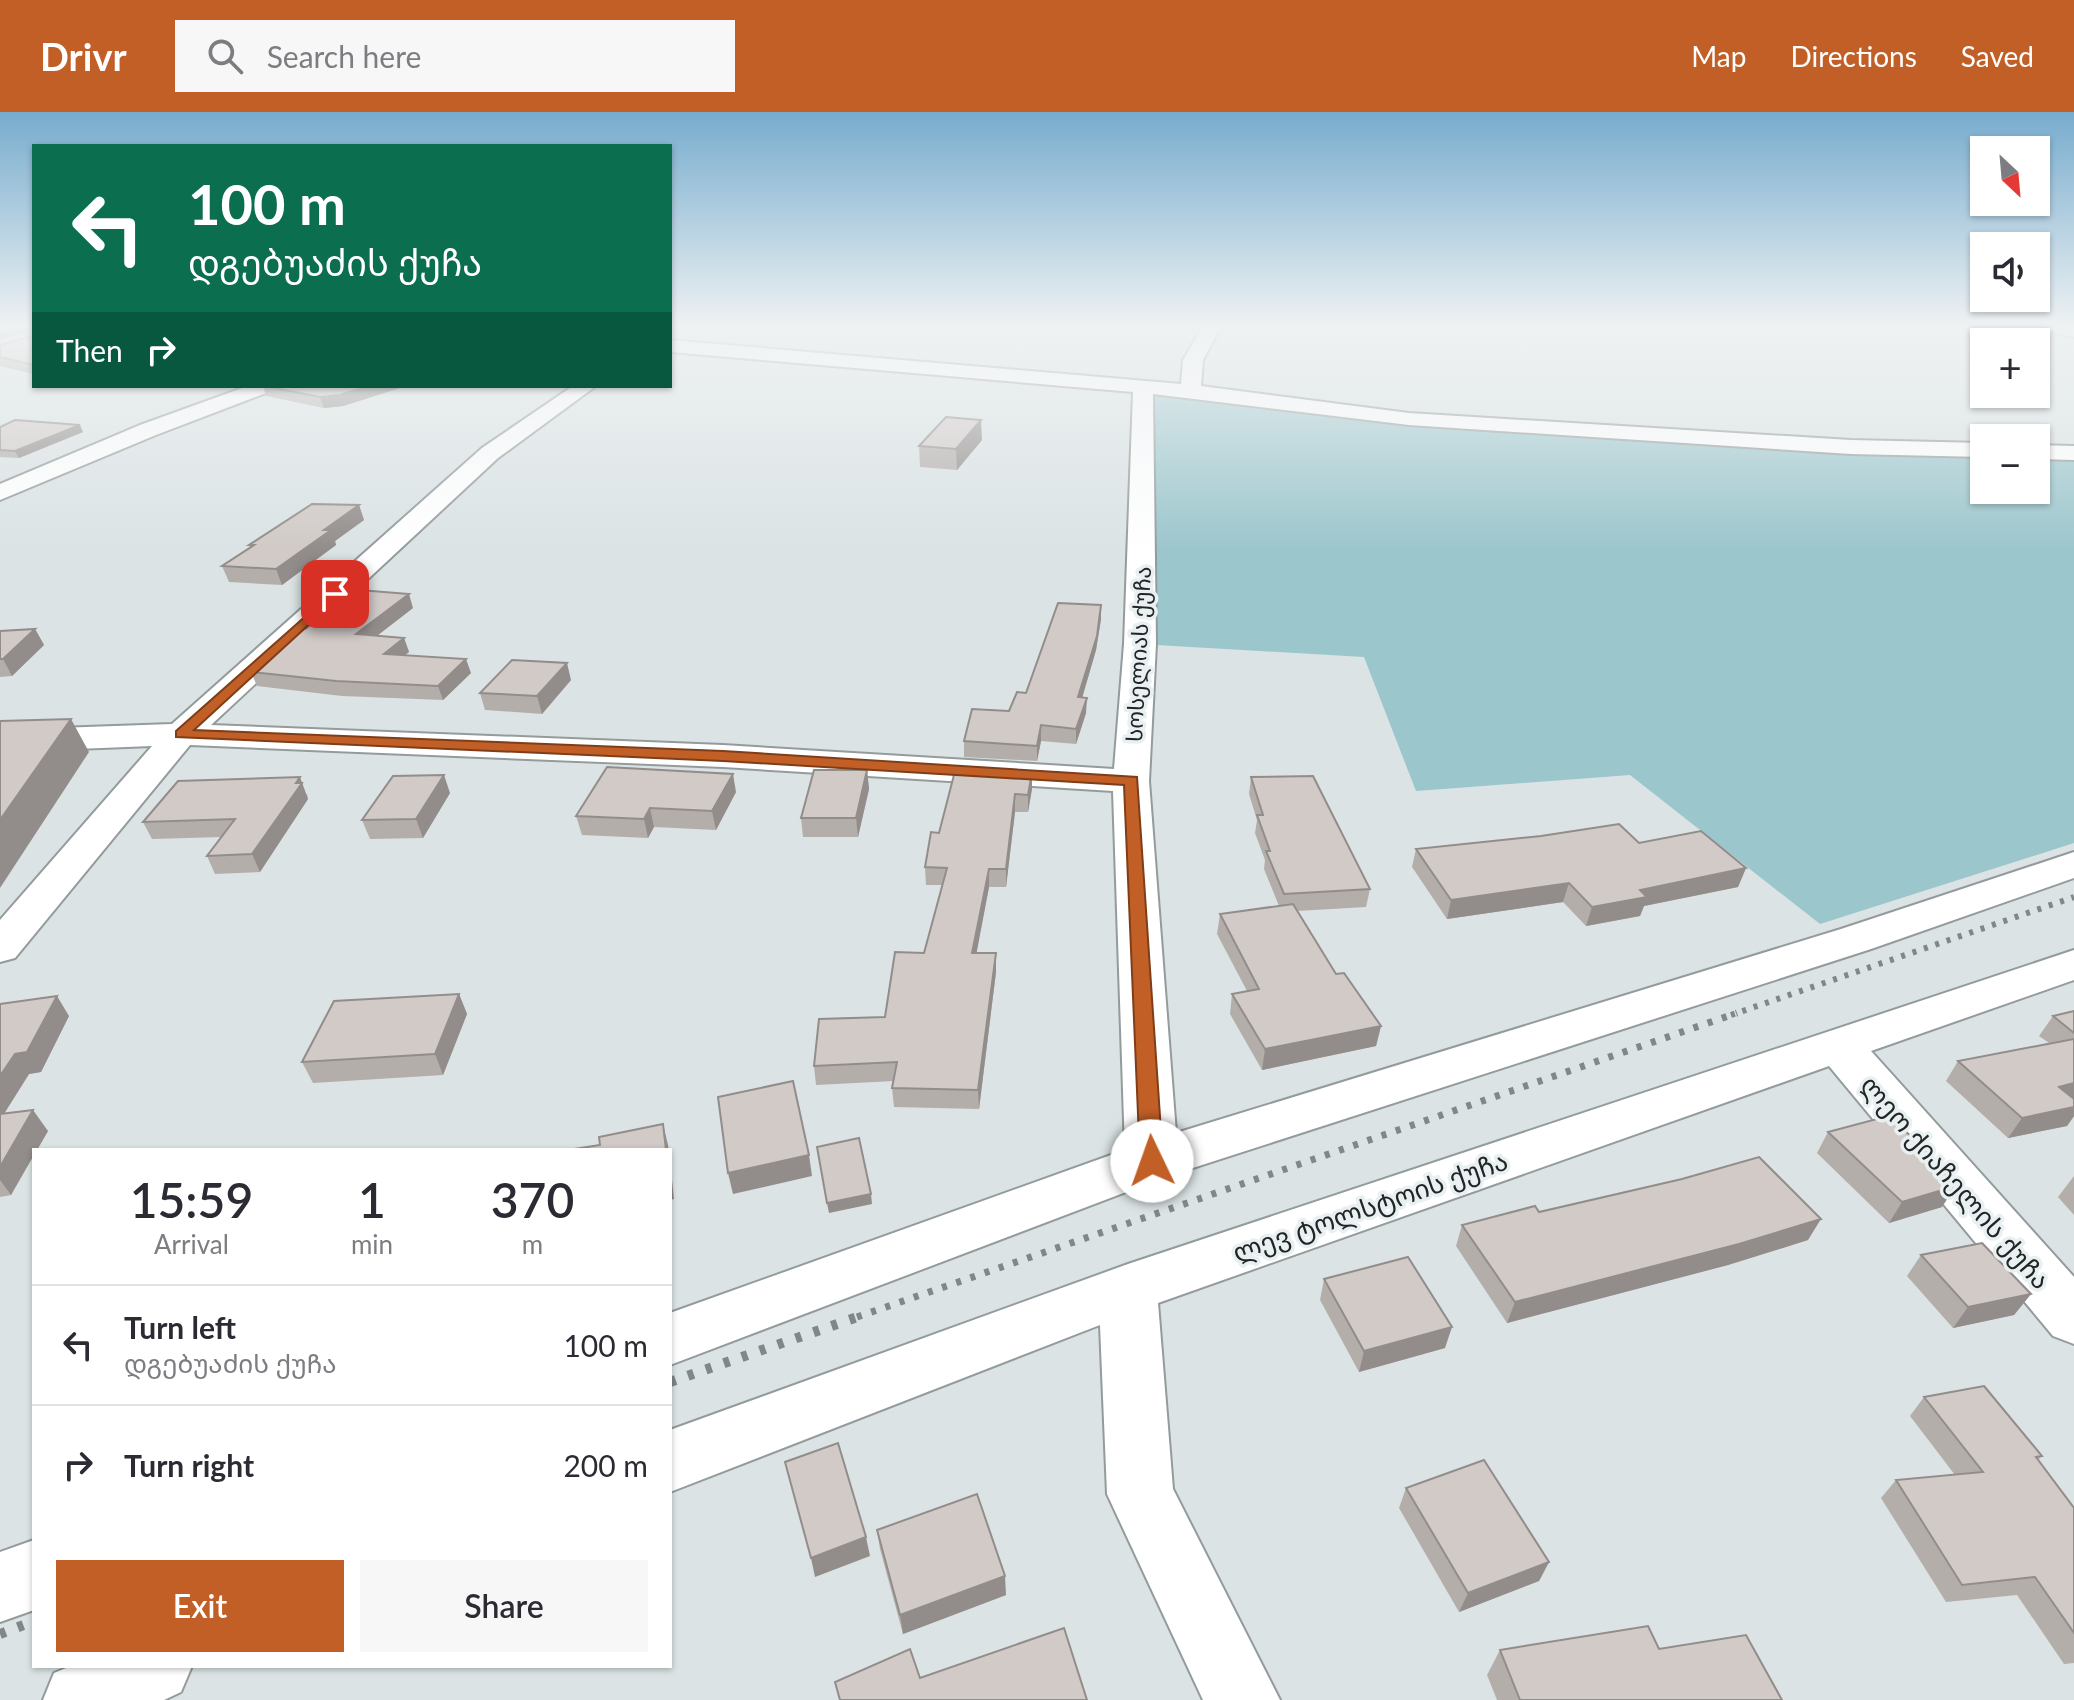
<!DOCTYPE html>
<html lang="en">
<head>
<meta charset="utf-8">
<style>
  :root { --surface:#fff; --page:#f7f7f7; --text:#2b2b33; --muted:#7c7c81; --line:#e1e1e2; --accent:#c25f26 }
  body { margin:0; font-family:Lato,"Noto Sans Georgian",sans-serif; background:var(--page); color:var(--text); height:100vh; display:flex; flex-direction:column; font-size:30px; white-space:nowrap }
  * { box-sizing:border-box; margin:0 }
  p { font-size:26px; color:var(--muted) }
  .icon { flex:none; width:44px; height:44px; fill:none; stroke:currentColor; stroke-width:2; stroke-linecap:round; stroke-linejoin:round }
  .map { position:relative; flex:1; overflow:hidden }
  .side { position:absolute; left:32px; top:1036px; width:640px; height:520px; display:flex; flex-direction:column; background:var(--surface); border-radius:0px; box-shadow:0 2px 6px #0004 }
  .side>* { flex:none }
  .top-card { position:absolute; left:32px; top:32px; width:640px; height:244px; border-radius:0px; box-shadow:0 2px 6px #0004; background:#0b6e4f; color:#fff; overflow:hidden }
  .needle { width:52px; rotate:154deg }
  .fabs { position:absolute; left:1970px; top:24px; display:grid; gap:16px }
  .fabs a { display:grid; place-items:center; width:80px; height:80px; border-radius:0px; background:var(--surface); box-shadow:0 2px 6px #0004; font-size:40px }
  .pin { position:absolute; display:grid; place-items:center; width:68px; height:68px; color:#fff; margin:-34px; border-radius:16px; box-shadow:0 4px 12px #0006 }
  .me { position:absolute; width:88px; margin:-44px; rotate:357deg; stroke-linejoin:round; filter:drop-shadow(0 0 6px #0008) }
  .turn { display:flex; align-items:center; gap:28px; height:168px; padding:0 24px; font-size:36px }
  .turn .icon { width:104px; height:104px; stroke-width:2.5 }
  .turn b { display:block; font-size:56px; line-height:68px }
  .then { display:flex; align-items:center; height:76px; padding:0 24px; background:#0003; gap:16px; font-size:30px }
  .eta { display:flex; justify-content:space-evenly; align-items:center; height:136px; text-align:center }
  .eta b { font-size:48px; font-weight:600; line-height:56px }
  .button { display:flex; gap:16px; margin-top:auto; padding:16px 24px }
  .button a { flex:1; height:92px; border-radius:0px; background:var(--accent); color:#fff; font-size:32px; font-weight:600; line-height:92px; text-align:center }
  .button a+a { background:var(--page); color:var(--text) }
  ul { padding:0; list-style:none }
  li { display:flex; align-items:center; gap:24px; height:120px; padding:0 24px; border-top:2px solid var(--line) }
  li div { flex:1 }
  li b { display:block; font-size:30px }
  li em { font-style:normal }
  header { display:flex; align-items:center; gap:48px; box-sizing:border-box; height:112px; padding:0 40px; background:var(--accent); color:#fff }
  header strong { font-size:38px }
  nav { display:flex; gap:44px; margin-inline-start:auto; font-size:28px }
  .search { width:560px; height:72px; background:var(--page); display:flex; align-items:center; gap:20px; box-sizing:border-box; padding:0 28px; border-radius:0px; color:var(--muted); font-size:30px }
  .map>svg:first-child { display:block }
  .green { fill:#9bc6cc }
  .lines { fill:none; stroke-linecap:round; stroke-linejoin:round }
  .street-casing { stroke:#949b9c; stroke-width:4 }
  .street { fill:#fff; fill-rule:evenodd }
  .rail-far2 { stroke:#818787; stroke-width:6; stroke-dasharray:4 8; stroke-linecap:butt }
  .rail-far1 { stroke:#818787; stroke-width:7; stroke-dasharray:5 10; stroke-linecap:butt }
  .rail { stroke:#818787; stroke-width:10; stroke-dasharray:6 13; stroke-linecap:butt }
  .wall { fill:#b4aeab }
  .shaded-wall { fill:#928d8b }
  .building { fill:#d1cac7; stroke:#928d8b; stroke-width:2 }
  .route { fill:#c25f26; stroke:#7e3e19; stroke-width:2 }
  .labels { text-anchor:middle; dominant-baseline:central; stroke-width:7; stroke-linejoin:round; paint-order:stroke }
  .street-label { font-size:22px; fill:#222525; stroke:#e9f0f2 }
  .near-street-label { font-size:26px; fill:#222525; stroke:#e9f0f2 }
</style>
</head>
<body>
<header>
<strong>Drivr</strong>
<div class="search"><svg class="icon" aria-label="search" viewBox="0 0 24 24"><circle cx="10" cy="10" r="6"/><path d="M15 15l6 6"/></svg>Search here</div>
<nav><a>Map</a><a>Directions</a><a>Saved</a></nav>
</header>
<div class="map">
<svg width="2074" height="1588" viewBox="0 0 2074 1588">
  <rect width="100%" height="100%" fill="#dbe3e4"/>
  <!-- green -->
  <path class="green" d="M1200,273L1409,307L1984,338V378H2036V340L2074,341V731L1820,812L1630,663L1416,679L1364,545L1140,532L1143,275Z"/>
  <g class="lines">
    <defs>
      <g id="street">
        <path d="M1202,216H1220L1203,248L1201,274L1409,301L1851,328L1984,331V345L1851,342L1409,313L1153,282L1156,532L1149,669L1176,1021L1841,817L2074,740V766L1871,837L1171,1063L670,1253V1201L1125,1038L1113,679L723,655L190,633L15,846L0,850V808L152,634L0,640V618L172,612L482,336L573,274H596L498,346L211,613L723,633L1114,657L1124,532L1133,280L670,240V228L1181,272L1183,248Z"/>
        <path d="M2049,216H2074V225L2052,220Z"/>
        <path d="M248,274H277L274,278L156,323L0,388V372L140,313Z"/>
        <path d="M2036,333L2074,334V348L2036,347Z"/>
        <path d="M2074,838V868L1871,939L2074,1165V1232L2053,1224L1829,954L1158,1191L1173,1377L1280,1588H1203L1107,1382L1100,1213L670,1380V1318L1128,1152Z"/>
        <path d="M34,1428V1498L0,1510V1440Z"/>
        <path d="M71,1554H192L181,1580L164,1588H43L54,1561Z"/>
      </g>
    </defs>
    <!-- street casing -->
    <use href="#street" class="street-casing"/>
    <!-- street -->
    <use href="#street" class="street"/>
    <!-- rail-far2 -->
    <path class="rail-far2" d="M1731,903L2074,785"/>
    <!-- rail-far1 -->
    <path class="rail-far1" d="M857,1205L1737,901"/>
    <!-- rail -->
    <g class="rail">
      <path d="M670,1270L863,1203"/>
      <path d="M0,1522L34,1509"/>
    </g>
  </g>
  <!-- wall -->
  <g class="wall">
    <path d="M0,216H34V262L0,254V233L33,224V219L0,227Z"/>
    <path d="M263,274H406L343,294L324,296L266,284Z"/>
    <path d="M0,315L83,320L19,346L0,345Z"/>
    <path d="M982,328L957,358L920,355L919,334Z"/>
    <path d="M359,393L364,408L335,429L336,433L282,473L229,470L222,454L250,436L249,433Z"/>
    <path d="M1101,493V507L1096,538L1082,586L1086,601L1076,632L1041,629L1037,649L964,645V629L1009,599Z"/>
    <path d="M413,496L377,524L404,526L409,540L405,543L471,561L443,588L342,584L257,574L251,560L305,517Z"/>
    <path d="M35,517L44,533L12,564L0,565V519Z"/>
    <path d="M571,568L542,602L485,598L480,581Z"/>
    <path d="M956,655L1032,677L1028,700H1015L1006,775H989L976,841H996V860L979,997L894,995L892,976L894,969L816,973L814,954L885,905L924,841L942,773H926L925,755L939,721Z"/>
    <path d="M867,658L869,677L858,725H803L801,706Z"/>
    <path d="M1251,665L1370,777L1366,795L1297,799L1336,862L1381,914L1376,934L1262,958L1230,902L1232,882L1247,879L1217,822L1220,802L1279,794L1264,757L1265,748L1255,721L1257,708L1249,682Z"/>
    <path d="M736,680L716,718L654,715L648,726L582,723L576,704Z"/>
    <path d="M450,681L423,726L370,727L362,708Z"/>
    <path d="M307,682L308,687L260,760L215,762L207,744L222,725L152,727L143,710Z"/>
    <path d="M1639,731L1746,756L1738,775L1644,794L1640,804L1586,814L1563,790L1447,807L1412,755L1416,737Z"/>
    <path d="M459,882L467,902L443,963L313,971L302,950Z"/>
    <path d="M0,892L69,904L41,960L29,962L4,1002L48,1019L37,1038H34L11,1083L0,1085Z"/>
    <path d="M2074,899V1004L2067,1014L2008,1026L1946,969L1958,949L2049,931L2039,924L2053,904Z"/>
    <path d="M1828,1020L1942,1095L1889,1111L1817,1041Z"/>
    <path d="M2074,1064V1103L2058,1085Z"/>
    <path d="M1539,1100L1808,1128L1728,1153L1507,1211L1456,1134L1462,1113Z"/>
    <path d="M1921,1143L2031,1182L2014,1203L1953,1216L1907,1164Z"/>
    <path d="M1324,1167L1445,1236L1359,1260L1320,1188Z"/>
    <path d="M1924,1285L2042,1344L2038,1348L2074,1396V1551L2064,1552L2017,1483L1946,1490L1881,1386L1896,1368L1955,1363L1910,1304Z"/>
    <path d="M1406,1376L1549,1450L1539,1469L1459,1500L1399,1396Z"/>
    <path d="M877,1418L1006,1483L903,1522L880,1437Z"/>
    <path d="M1659,1537L1782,1588H1497L1487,1563L1500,1538Z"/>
  </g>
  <!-- shaded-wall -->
  <g class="shaded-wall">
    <path d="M0,216H32L33,219L0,227Z"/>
    <path d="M369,274H406L343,294L324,296L320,285Z"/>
    <path d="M981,308L982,328L957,358L956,337Z"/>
    <path d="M80,313L83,320L19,346L15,339Z"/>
    <path d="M359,393L364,408L335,429L336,433L282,473L276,457L324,418Z"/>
    <path d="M409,482L413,496L361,536L356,522Z"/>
    <path d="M1101,493V507L1096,538L1078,600V585Z"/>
    <path d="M35,517L44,533L12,564L3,547Z"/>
    <path d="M404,526L409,540L389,556L384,542Z"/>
    <path d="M466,547L471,561L443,588L438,574Z"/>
    <path d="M567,551L571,568L542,602L537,584Z"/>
    <path d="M1087,586L1086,601L1076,632V617Z"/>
    <path d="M71,607L89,640L0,776V708Z"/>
    <path d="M1041,613V629L1037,649V634Z"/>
    <path d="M867,658L869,677L858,725L856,706Z"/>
    <path d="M1032,660V677L1028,700V683Z"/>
    <path d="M733,662L736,680L716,718L712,699Z"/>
    <path d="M444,663L450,681L423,726L416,707Z"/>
    <path d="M300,665L308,687L260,760L252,742Z"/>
    <path d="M1015,682V700L1006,775V757Z"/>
    <path d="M650,696L654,715L648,726L644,707Z"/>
    <path d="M1746,756L1738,775L1644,794L1640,804L1586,814L1592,795L1640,778Z"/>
    <path d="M989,757V775L973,860L972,841Z"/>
    <path d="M1569,771L1563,790L1447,807L1451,788Z"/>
    <path d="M996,841V860L979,997L978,978Z"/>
    <path d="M459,882L467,902L443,963L435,942Z"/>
    <path d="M57,884L69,904L41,960L29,962L0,1008V964Z"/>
    <path d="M1381,914L1376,934L1262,958L1265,937Z"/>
    <path d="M2074,971V988L2059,975Z"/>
    <path d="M2074,995V1004L2067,1014L2008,1026L2022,1006Z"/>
    <path d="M33,998L48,1019L37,1038H34V1043L11,1083L0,1068V1055Z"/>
    <path d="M663,1012L668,1033L669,1038H666Z"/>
    <path d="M809,1043L812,1064L733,1082L728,1061Z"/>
    <path d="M670,1048L674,1087L670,1088Z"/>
    <path d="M1956,1074L1942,1095L1889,1111L1902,1090Z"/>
    <path d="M871,1082L872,1092L829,1101L827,1091Z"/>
    <path d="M1821,1107L1808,1128L1728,1153L1507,1211L1515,1190Z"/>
    <path d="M2031,1182L2014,1203L1953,1216L1968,1195Z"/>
    <path d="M1452,1215L1445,1236L1359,1260L1364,1239Z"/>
    <path d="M866,1425L870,1444L815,1465L811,1446Z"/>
    <path d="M1549,1450L1539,1469L1459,1500L1468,1481Z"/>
    <path d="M1005,1464L1006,1483L903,1522L900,1503Z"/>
  </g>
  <!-- building -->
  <g class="building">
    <path d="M33,216H34V253L0,245V233L33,224Z"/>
    <path d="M264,274H369L340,283L320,285Z"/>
    <path d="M946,305L981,308L956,337L919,334Z"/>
    <path d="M15,308L80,313L15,339L0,338V315Z"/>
    <path d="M312,392L359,393L324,418H331L276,457L222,454L254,433H249Z"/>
    <path d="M359,478L409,482L356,522L404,526L384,542L466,547L438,574L336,569L251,560L301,517H305Z"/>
    <path d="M1058,491L1101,493L1097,524L1078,585L1087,586L1076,617L1041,613L1037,634L964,629L972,597L1009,599L1017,580L1026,581Z"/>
    <path d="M35,517L3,547H0V519Z"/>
    <path d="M512,548L567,551L537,584L480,581Z"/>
    <path d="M71,607L0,708V609Z"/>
    <path d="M607,655L733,662L712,699L650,696L644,707L576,704Z"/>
    <path d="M956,655L1032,660L1028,683L1015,682L1006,757H989L972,841H996L978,978L892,976L897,950L814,954L819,907L885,905L895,840L924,841L947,756L925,755L931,720L939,721Z"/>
    <path d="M814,658H867L856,706H801Z"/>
    <path d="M444,663L416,707L362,708L393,664Z"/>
    <path d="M1313,664L1370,777L1284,782L1266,739H1270L1257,703H1263L1251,665Z"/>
    <path d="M300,665L296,671H302L252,742L207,744L235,707L143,710L178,669Z"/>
    <path d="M1619,712L1639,731L1701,719L1746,756L1640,778L1647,785L1592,795L1569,771L1451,788L1416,737L1541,724Z"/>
    <path d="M1293,792L1336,862L1344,861L1381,914L1265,937L1232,882L1259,877L1220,802Z"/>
    <path d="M459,882L435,942L302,950L334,889Z"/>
    <path d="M57,884L27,940L15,942L0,964V892Z"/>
    <path d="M2074,899V921L2053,904Z"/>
    <path d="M2074,927V971L2059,975L2074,987V995L2022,1006L1958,949Z"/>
    <path d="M793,969L809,1043L728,1061L718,985Z"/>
    <path d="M33,998L0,1055V1002Z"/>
    <path d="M1888,1004L1921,1033L1956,1074L1902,1090L1828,1020Z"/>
    <path d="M663,1012L666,1038H568L600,1033L599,1025Z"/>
    <path d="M859,1026L871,1082L827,1091L817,1035Z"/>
    <path d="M1759,1045L1821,1107L1739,1132L1515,1190L1462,1113L1535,1094L1539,1100L1682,1067Z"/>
    <path d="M1982,1131L2031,1182L1968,1195L1921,1143Z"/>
    <path d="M1408,1145L1452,1215L1364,1239L1324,1167Z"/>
    <path d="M1984,1274L2042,1344L2036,1345L2074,1396V1521L2035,1465L1962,1473L1896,1368L1983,1360L1924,1285Z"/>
    <path d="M838,1331L866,1425L811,1446L785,1350Z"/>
    <path d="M1484,1348L1549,1450L1468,1481L1406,1376Z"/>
    <path d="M977,1382L1005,1464L900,1503L877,1418Z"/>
    <path d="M1648,1514L1659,1537L1746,1523L1782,1588H1520L1500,1538Z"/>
    <path d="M1064,1516L1087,1588H840L835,1570L910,1537L920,1566Z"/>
  </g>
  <!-- sky -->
  <linearGradient id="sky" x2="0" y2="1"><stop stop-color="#77acce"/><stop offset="0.49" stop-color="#eff2f3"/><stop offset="1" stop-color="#eff2f3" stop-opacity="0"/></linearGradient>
  <rect width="2074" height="438" fill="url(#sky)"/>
  <!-- route -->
  <path class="route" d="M335,478L340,479V484L194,618L723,639L1137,665L1163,1049L1160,1055L1152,1058L1144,1055L1140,1049L1124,673L723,649L176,625V619Z"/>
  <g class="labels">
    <!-- street labels -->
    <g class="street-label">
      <text transform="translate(1138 542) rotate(-87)">სოსელიას ქუჩა</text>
    </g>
    <!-- near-street labels -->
    <g class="near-street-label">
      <text transform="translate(1956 1070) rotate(49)">ლეო ქიაჩელის ქუჩა</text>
      <text transform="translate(1370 1094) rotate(-19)">ლევ ტოლსტოის ქუჩა</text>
    </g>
  </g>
</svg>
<div class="fabs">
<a><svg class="needle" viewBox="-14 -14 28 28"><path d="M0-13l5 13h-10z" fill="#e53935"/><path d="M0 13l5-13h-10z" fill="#7c7c81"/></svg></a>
<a><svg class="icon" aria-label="sound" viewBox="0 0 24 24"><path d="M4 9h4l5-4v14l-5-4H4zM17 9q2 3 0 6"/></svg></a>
<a>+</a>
<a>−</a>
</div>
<div class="pin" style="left:335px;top:482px;background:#d93025"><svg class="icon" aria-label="arrive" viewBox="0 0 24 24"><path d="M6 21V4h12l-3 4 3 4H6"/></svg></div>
<svg class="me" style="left:1152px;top:1049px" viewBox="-20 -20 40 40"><circle r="19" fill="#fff"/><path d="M0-13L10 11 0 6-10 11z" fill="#c25f26"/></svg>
<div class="top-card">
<div class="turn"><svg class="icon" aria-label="left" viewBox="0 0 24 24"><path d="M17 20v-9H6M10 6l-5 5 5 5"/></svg><div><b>100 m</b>დგებუაძის ქუჩა</div></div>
<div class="then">Then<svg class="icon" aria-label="right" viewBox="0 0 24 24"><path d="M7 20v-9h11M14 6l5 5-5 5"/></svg></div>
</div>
<section class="side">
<div class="eta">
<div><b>15:59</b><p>Arrival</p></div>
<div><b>1</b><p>min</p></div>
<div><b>370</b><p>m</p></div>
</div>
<ul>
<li><svg class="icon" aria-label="left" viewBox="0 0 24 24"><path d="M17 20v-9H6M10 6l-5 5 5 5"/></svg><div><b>Turn left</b><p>დგებუაძის ქუჩა</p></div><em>100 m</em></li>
<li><svg class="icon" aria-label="right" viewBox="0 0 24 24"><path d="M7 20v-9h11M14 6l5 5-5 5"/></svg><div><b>Turn right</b></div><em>200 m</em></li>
</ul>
<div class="button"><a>Exit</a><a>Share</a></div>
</section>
</div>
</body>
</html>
